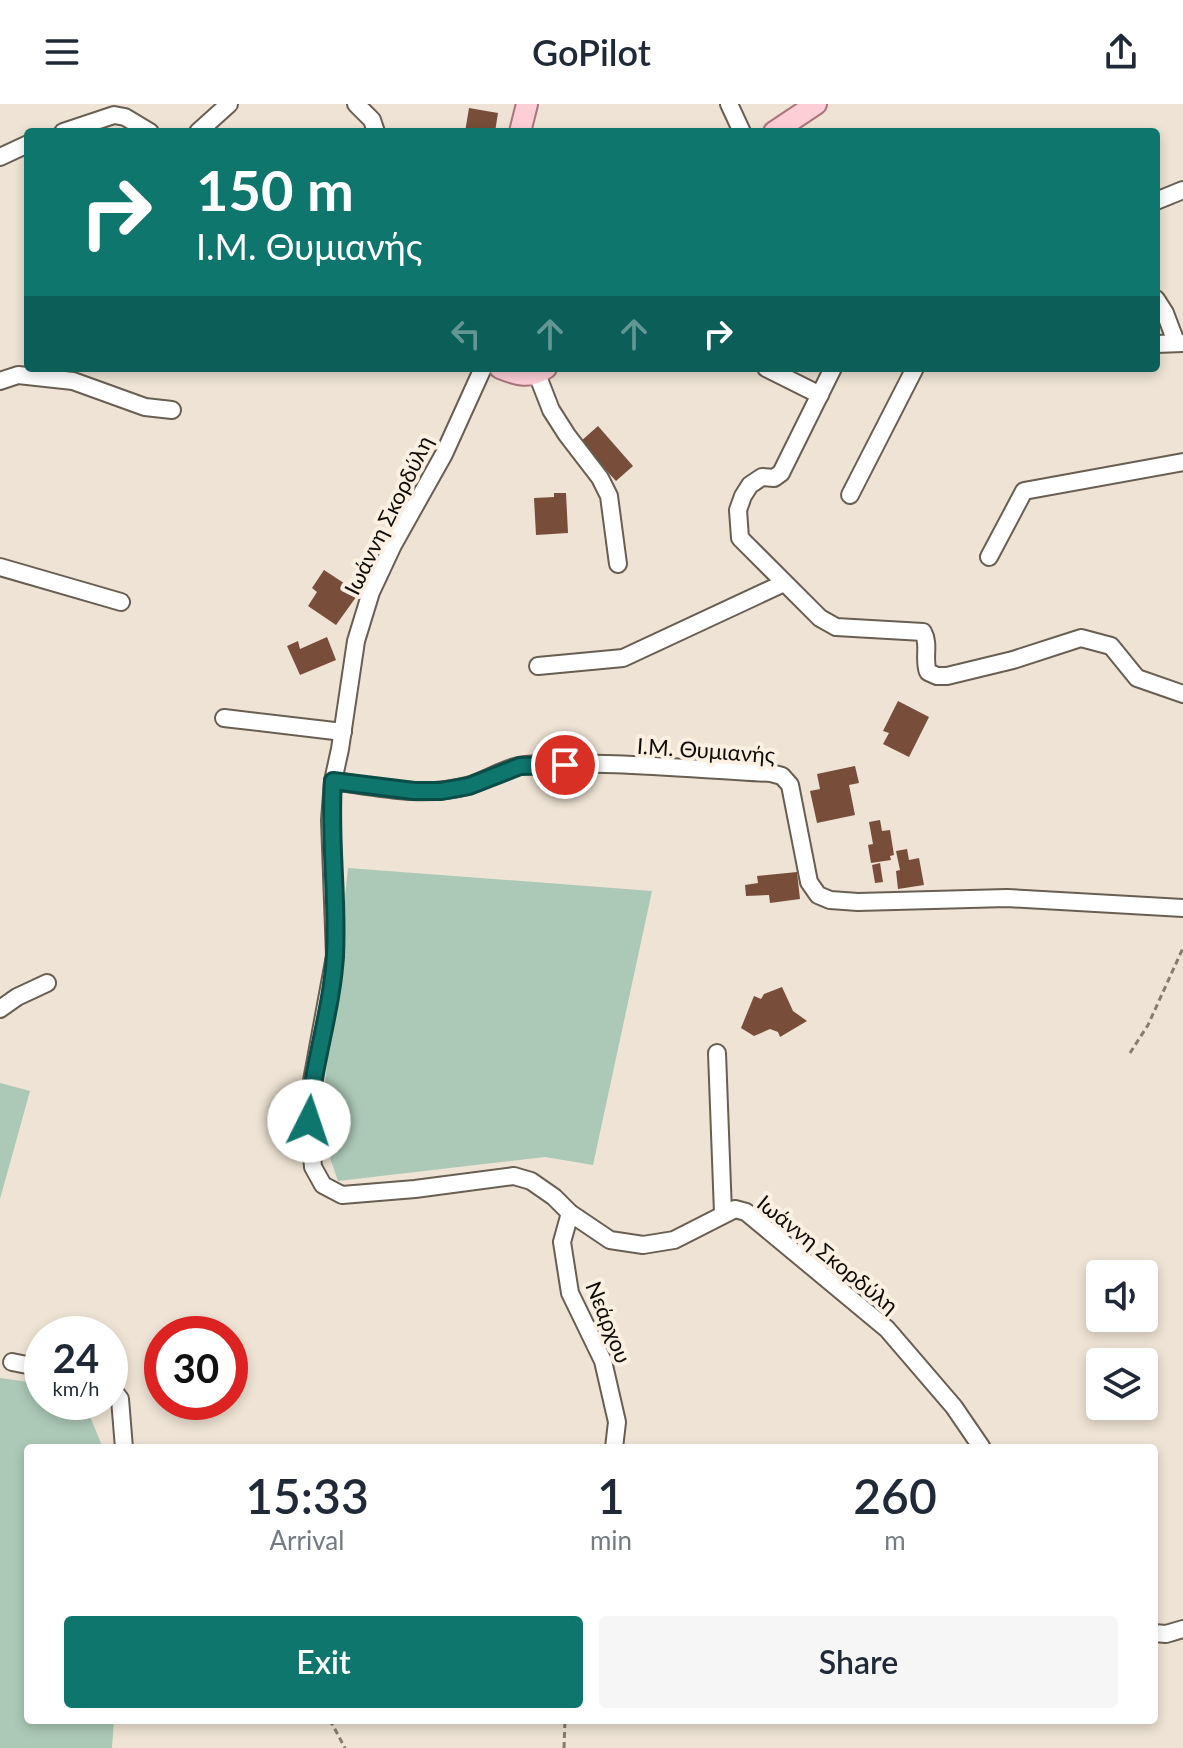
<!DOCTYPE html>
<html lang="en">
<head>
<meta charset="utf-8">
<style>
  :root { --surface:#fff; --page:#f6f6f7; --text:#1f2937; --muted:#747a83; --accent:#0f766e }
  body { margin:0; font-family:Lato,sans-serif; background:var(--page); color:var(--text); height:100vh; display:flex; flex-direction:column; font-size:30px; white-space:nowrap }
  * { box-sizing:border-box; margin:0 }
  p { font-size:26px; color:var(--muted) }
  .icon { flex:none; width:44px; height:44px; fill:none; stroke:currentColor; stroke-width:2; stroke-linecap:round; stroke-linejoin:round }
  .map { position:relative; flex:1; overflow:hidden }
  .drawer { position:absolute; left:24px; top:1340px; width:1134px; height:280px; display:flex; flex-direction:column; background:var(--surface); border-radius:8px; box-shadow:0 4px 12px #0003 }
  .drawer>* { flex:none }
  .top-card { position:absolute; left:24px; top:24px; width:1136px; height:244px; border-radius:8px; box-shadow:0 4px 12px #0003; background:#0f766e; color:#fff; overflow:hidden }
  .fabs { position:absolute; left:1086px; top:1156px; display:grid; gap:16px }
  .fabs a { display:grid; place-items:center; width:72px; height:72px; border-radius:8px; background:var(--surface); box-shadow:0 4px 12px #0003; font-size:40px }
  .speed { position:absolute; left:24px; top:1212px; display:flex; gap:16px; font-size:40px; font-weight:700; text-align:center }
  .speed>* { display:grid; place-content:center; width:104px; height:104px; border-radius:50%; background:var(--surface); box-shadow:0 4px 12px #0003; line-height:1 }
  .speed small { font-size:20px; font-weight:400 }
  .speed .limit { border:12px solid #d22; background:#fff; color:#111 }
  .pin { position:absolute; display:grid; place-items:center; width:68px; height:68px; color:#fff; margin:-34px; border:4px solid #fff; border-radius:50%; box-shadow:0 2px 8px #0007 }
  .me { position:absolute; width:88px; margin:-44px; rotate:4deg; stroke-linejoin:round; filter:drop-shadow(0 0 6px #0008) }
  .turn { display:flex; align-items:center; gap:28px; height:168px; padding:0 40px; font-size:36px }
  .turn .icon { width:104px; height:104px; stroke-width:2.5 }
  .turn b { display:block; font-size:56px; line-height:68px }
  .lanes { display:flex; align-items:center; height:76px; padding:0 40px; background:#0003; justify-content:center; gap:40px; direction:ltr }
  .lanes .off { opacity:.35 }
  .eta { display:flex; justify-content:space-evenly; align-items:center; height:136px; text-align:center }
  .eta b { font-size:48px; font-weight:600; line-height:56px }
  .primary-button { display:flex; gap:16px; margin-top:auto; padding:16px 40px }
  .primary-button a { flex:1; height:92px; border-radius:8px; background:var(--accent); color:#fff; font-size:32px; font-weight:600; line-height:92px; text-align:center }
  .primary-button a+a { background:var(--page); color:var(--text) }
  header { display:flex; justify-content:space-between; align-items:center; height:104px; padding:0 40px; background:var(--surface); font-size:36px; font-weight:600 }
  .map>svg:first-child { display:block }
  .green { fill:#acc9b7 }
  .building { fill:#784d3a }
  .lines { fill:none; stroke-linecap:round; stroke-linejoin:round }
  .minor-casing { stroke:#685e52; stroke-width:20 }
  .major-casing { stroke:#a9747b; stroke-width:24 }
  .path { stroke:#847c72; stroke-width:3; stroke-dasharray:6 4; stroke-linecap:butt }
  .minor { stroke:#fff; stroke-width:16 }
  .major { stroke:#fdced6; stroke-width:20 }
  .route-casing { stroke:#0a4d48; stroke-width:20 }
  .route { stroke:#0f766e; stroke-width:14 }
  .labels { text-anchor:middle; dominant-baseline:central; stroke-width:8; stroke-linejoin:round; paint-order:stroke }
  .street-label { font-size:22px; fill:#0f0b07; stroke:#fcf0e2 }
</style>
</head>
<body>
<header><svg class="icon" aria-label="menu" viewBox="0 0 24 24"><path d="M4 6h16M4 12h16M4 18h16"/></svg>GoPilot<svg class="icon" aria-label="share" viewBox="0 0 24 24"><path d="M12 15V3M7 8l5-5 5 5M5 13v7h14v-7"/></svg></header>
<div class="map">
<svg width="1183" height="1644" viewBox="0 0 1183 1644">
  <rect width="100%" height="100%" fill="#eee3d4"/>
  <!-- green -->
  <g class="green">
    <path d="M348,764L652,787L593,1061L545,1053L338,1077L320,1025Z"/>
    <path d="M0,979L30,987L0,1095Z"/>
    <path d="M0,1274L42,1280V1298H84L103,1344H28V1616H114L112,1644H0Z"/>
  </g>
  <!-- building -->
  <g class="building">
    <path d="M469,4L498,9L495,28H465Z"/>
    <path d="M598,322L633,362L616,377L580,338Z"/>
    <path d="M554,389H566L568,429L536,431L534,394L554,393Z"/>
    <path d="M324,466L359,489L336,521L308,502L317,488L312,484Z"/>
    <path d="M327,533L336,556L300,571L287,542L298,537L300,545Z"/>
    <path d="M898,597L929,613L909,653L883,640L889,629L883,627Z"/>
    <path d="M855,662L859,679L849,681L855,711L817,719L810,687L820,685L817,670Z"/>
    <path d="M880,716L882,727L890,726L894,751L890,752L891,756L871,759L868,741L873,740L869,718Z"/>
    <path d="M907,745L909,756L919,754L924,781L898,785L896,767L900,766L896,747Z"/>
    <path d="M880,759L883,778L875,779L872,761Z"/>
    <path d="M797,768L800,795L770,799L769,791L746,792L745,781L758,779L757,772Z"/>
    <path d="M782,883L793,907L807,917L780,933L778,928L770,925L754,932L741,924L754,892L761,895L764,890Z"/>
  </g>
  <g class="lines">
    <defs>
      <g id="minor">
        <path d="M356,0L372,16L376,28"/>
        <path d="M729,0L742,28"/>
        <path d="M63,28L114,11L125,13L150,28"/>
        <path d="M198,28L229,0"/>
        <path d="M0,53L28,40"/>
        <path d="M1156,97L1183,86"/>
        <path d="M1156,195L1165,209L1176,238"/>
        <path d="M1156,240L1183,239"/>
        <path d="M483,264L444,350L393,441L371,488L356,537L340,645L333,677L330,716L335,852L311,982L309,1017L313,1063L323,1081L342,1091L415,1085L514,1072L531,1077L554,1093L570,1109L610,1136L643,1141L674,1136L735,1105L746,1108L887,1225L954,1303L982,1344"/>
        <path d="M766,264L820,291"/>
        <path d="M833,264L781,369L774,374L762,373L750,381L743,392L738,406L740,434L820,514L836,523L923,528C930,540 923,555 928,568L937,572H947L1013,556L1081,534L1111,542L1137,574L1183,590"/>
        <path d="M537,270L551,306L567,331L600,374L609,392L618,460"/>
        <path d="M0,277L18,271L73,277L145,303L172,306"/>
        <path d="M850,391L915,264"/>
        <path d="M989,453L1024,387L1183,358"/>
        <path d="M0,463L121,498"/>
        <path d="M538,562L623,554L784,479"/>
        <path d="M224,614L343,628"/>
        <path d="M333,677C377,683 423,694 467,682C486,677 505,663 525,661C606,656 689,665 771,669L782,672L790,681L809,778L818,791L830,796L858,798L1007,794L1183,804"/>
        <path d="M0,905L17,893L47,879"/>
        <path d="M717,949L723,1109"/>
        <path d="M570,1109L562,1138L570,1189L603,1257L617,1318L614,1344"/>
        <path d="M12,1258L42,1264"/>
        <path d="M110,1282L120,1295L124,1344"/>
        <path d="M1154,1529L1166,1530L1183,1525"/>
      </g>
      <g id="major">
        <path d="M520,28L527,0"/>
        <path d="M774,28L816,0"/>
        <path d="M500,264C517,271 529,275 546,264"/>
      </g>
    </defs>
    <!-- minor casing -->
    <use href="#minor" class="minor-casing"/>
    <!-- major casing -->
    <use href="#major" class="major-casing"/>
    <!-- path -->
    <g class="path">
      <path d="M1130,949L1148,921L1183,844"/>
      <path d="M330,1616L345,1644"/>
      <path d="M564,1644L565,1616"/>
    </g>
    <!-- minor -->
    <use href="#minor" class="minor"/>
    <!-- major -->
    <use href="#major" class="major"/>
  </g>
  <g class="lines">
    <defs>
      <path id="route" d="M309,1017C312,961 332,907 335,851C338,793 329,736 333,677L414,687H441L469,682L520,662L565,661"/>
    </defs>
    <!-- route casing -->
    <use href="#route" class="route-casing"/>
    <!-- route -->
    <use href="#route" class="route"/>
  </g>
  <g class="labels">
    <!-- street labels -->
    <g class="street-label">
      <text transform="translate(388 411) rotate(-64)">Ιωάννη Σκορδύλη</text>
      <text transform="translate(706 646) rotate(4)">Ι.Μ. Θυμιανής</text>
      <text transform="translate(828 1150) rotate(39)">Ιωάννη Σκορδύλη</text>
      <text transform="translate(609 1218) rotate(68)">Νεάρχου</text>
    </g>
  </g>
</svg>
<div class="fabs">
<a><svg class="icon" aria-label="sound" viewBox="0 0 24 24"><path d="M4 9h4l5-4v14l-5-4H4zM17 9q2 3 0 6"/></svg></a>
<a><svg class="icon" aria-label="layers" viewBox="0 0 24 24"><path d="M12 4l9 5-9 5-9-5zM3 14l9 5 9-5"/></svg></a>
</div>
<div class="speed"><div>24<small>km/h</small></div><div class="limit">30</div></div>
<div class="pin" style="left:565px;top:661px;background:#d93025"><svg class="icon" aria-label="arrive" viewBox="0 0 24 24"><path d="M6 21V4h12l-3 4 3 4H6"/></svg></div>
<svg class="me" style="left:309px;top:1017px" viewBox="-20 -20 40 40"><circle r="19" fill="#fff"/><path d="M0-13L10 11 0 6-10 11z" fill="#0f766e"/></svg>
<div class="top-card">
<div class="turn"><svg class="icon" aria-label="right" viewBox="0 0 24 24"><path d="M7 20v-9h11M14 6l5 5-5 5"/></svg><div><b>150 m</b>Ι.Μ. Θυμιανής</div></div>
<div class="lanes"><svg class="icon off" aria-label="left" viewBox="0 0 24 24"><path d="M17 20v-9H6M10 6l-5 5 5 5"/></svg><svg class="icon off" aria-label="ahead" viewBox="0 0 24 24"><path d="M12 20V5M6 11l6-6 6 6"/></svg><svg class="icon off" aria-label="ahead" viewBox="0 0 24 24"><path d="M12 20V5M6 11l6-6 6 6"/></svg><svg class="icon" aria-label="right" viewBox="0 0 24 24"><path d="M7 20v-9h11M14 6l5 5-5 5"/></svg></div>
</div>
<section class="drawer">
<div class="eta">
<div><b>15:33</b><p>Arrival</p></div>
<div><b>1</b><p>min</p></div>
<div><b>260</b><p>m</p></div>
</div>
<div class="primary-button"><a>Exit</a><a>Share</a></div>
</section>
</div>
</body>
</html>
